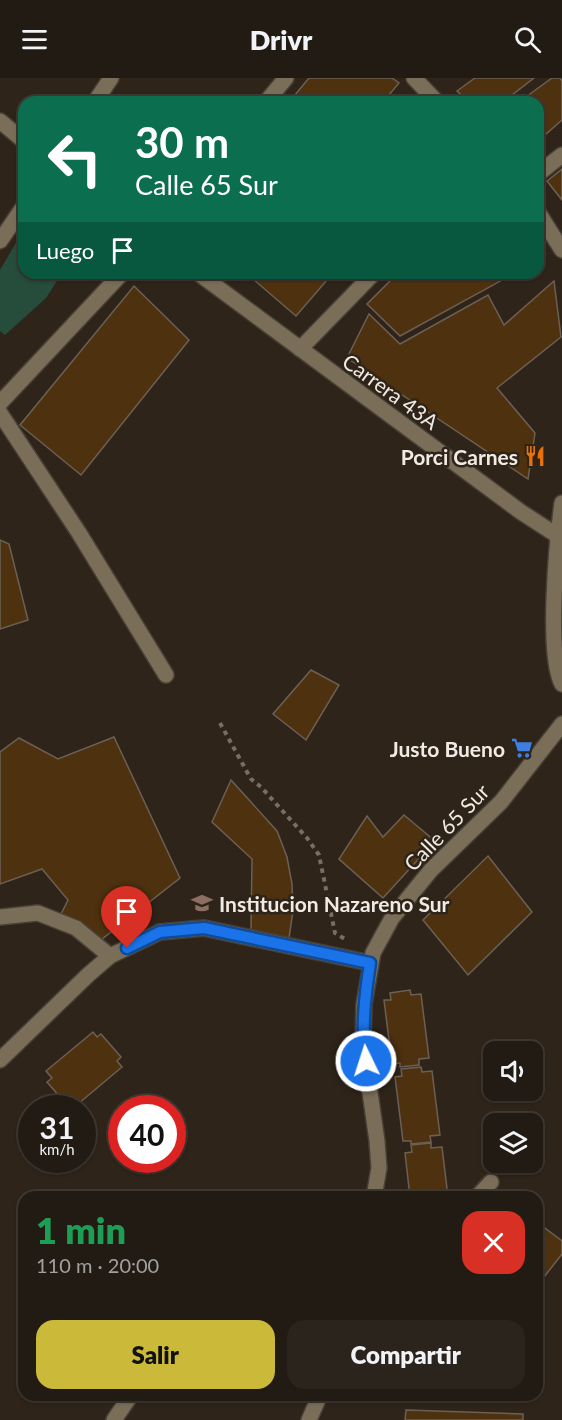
<!DOCTYPE html>
<html lang="es">
<head>
<meta charset="utf-8">
<style>
  :root { --surface:#221b13; --page:#2a241c; --text:#f1f3f6; --muted:#a2a1a0; --line:#3f3933; --accent:#cbba39 }
  body { margin:0; font-family:Lato,sans-serif; background:var(--page); color:var(--text); height:100vh; display:flex; flex-direction:column; font-size:22px; white-space:nowrap }
  * { box-sizing:border-box; margin:0 }
  p { font-size:20px; color:var(--muted) }
  .icon { flex:none; width:33px; height:33px; fill:none; stroke:currentColor; stroke-width:2; stroke-linecap:round; stroke-linejoin:round }
  .map { position:relative; flex:1; overflow:hidden }
  .panel { position:absolute; left:18px; top:1113px; width:525px; height:210px; display:flex; flex-direction:column; background:var(--surface); border-radius:18px; box-shadow:0 2px 4px #0004,0 0 0 2px var(--line) }
  .panel>* { flex:none }
  .top-card { position:absolute; left:18px; top:18px; width:526px; height:183px; border-radius:18px; box-shadow:0 2px 4px #0004,0 0 0 2px var(--line); background:#0b6e4f; color:#fff; overflow:hidden }
  .fabs { position:absolute; left:483px; top:963px; display:grid; gap:12px }
  .fabs a { display:grid; place-items:center; width:60px; height:60px; border-radius:12px; background:var(--surface); box-shadow:0 2px 4px #0004,0 0 0 2px var(--line); font-size:30px }
  .speed { position:absolute; left:18px; top:1017px; display:flex; gap:12px; font-size:30px; font-weight:700; text-align:center }
  .speed>* { display:grid; place-content:center; width:78px; height:78px; border-radius:50%; background:var(--surface); box-shadow:0 2px 4px #0004,0 0 0 2px var(--line); line-height:1 }
  .speed small { font-size:15px; font-weight:400 }
  .speed .limit { border:9px solid #d22; background:#fff; color:#111 }
  .pin { position:absolute; display:grid; place-items:center; width:51px; height:51px; color:#fff; margin:-62px -26px; border-radius:50% 50% 50% 0; rotate:-45deg; box-shadow:0 0 6px #0007 }
  .pin .icon { rotate:45deg }
  .me { position:absolute; width:66px; margin:-33px; rotate:356deg; stroke-linejoin:round; filter:drop-shadow(0 0 4px #0008) }
  .turn { display:flex; align-items:center; gap:21px; height:126px; padding:0 18px; font-size:27px }
  .turn .icon { width:78px; height:78px; stroke-width:2.5 }
  .turn b { display:block; font-size:42px; line-height:51px }
  .then { display:flex; align-items:center; height:57px; padding:0 18px; background:#0003; gap:12px; font-size:22px }
  .round { display:grid; place-items:center; flex:none; width:63px; height:63px; border-radius:18px; background:var(--page) }
  .overview { display:flex; align-items:center; justify-content:space-between; height:102px; padding:0 18px }
  h1 { font-size:36px; font-weight:800; line-height:45px; color:#1e9e55 }
  .primary-button { display:flex; gap:12px; margin-top:auto; padding:12px 18px }
  .primary-button a { flex:1; height:69px; border-radius:18px; background:var(--accent); color:#111; font-size:24px; font-weight:800; line-height:69px; text-align:center }
  .primary-button a+a { background:var(--page); color:var(--text) }
  header { display:flex; justify-content:space-between; align-items:center; height:78px; padding:0 18px; background:var(--surface); font-size:27px; font-weight:800 }
  .map>svg:first-child { display:block }
  .green { fill:#264c3c }
  .building { fill:#4e310f; stroke:#6c6055; stroke-width:1.5 }
  .lines { fill:none; stroke-linecap:round; stroke-linejoin:round }
  .minor-casing { stroke:#494035; stroke-width:18 }
  .path { stroke:#776e64; stroke-width:4; stroke-dasharray:4.5 4.5; stroke-linecap:butt }
  .minor { stroke:#7b6e59; stroke-width:15 }
  .route-casing { stroke:#114b97; stroke-width:15 }
  .route { stroke:#1a73e8; stroke-width:10 }
  .labels { text-anchor:middle; dominant-baseline:central; stroke-width:5; stroke-linejoin:round; paint-order:stroke }
  .street-label { font-size:21px; fill:#f2ebe4; stroke:#2e2419 }
  .poi-label { font-size:21px; font-weight:bold; fill:#f2ebe4; stroke:#2e2419; text-anchor:end }
</style>
</head>
<body>
<header><svg class="icon" aria-label="menu" viewBox="0 0 24 24"><path d="M4 6h16M4 12h16M4 18h16"/></svg>Drivr<svg class="icon" aria-label="search" viewBox="0 0 24 24"><circle cx="10" cy="10" r="6"/><path d="M15 15l6 6"/></svg></header>
<div class="map">
<svg width="562" height="1342" viewBox="0 0 562 1342">
  <rect width="100%" height="100%" fill="#2e2419"/>
  <!-- green -->
  <path class="green" d="M24,151V195H62L46,220L5,257L0,253V192Z"/>
  <!-- building -->
  <g class="building">
    <path d="M309,0H392L399,5L383,24H289Z"/>
    <path d="M475,0H534L503,24H469L457,13Z"/>
    <path d="M552,0H560L562,3V42L538,63V24H519Z"/>
    <path d="M562,91V122L547,103Z"/>
    <path d="M246,195H333L296,238Z"/>
    <path d="M398,195H515L400,258L367,226Z"/>
    <path d="M554,203L561,259L497,310L535,355L528,401L347,280L369,236L400,266L488,217L504,247Z"/>
    <path d="M134,208L189,262L81,397L20,347Z"/>
    <path d="M0,462L9,466L28,542L0,551Z"/>
    <path d="M311,592L339,607L306,662L273,636Z"/>
    <path d="M114,659L180,800L102,861L61,836L68,822L42,791L0,806V674L19,660L58,681Z"/>
    <path d="M231,702L277,753L287,779L292,806L293,833L289,860L251,852L252,781L212,744Z"/>
    <path d="M404,737L435,763L383,820L339,781L367,738L383,759Z"/>
    <path d="M488,778L532,834L468,897L423,842Z"/>
    <path d="M410,912L411,917L421,916L429,980L419,981V987L400,989V985L392,986L384,922H391L390,915Z"/>
    <path d="M93,954L97,959L101,956L121,979L117,983L122,989L78,1026L73,1020L66,1026L47,1004L52,1000L46,993Z"/>
    <path d="M421,989L422,994L432,993L440,1057L430,1058L431,1064L411,1066V1063H403L395,999L402,998L401,991Z"/>
    <path d="M431,1065V1070L442,1069L448,1119H410L405,1075L412,1074L411,1067Z"/>
    <path d="M537,1144L562,1163V1176L537,1208Z"/>
    <path d="M406,1332L523,1336V1342H405Z"/>
  </g>
  <g class="lines">
    <defs>
      <g id="minor">
        <path d="M414,0L437,24"/>
        <path d="M95,24L111,0"/>
        <path d="M266,24L286,0"/>
        <path d="M0,43L24,63"/>
        <path d="M538,96L562,77"/>
        <path d="M538,134L562,172"/>
        <path d="M0,163L24,128"/>
        <path d="M198,195L521,434L558,458"/>
        <path d="M300,271L374,195"/>
        <path d="M0,325L122,195"/>
        <path d="M0,335L79,455L166,597"/>
        <path d="M562,425C557,462 546,576 562,606"/>
        <path d="M0,839L38,835L76,850L110,878"/>
        <path d="M0,982L88,897L110,878L160,854L204,850L370,885"/>
        <path d="M374,1119L379,1090L377,1063L363,966L364,926L373,875L392,840L431,792L501,724L562,646"/>
        <path d="M477,1119L491,1104"/>
        <path d="M114,1342L131,1317"/>
        <path d="M309,1342L320,1317"/>
      </g>
    </defs>
    <!-- minor casing -->
    <use href="#minor" class="minor-casing"/>
    <!-- path -->
    <path class="path" d="M220,645L251,701L261,709L307,760L319,777L335,855L345,861"/>
    <!-- minor -->
    <use href="#minor" class="minor"/>
  </g>
  <g class="lines">
    <defs>
      <path id="route" d="M127,870L160,854L204,850L370,885C365,918 361,950 366,983"/>
    </defs>
    <!-- route casing -->
    <use href="#route" class="route-casing"/>
    <!-- route -->
    <use href="#route" class="route"/>
  </g>
  <!-- icons -->
  <defs>
    <symbol id="restaurant-bare" viewBox="-9 -9 18 18"><path d="M-5-6h1v4h1v-4h1v4h1v-4h1v5L-1.5 .5V6h-2V.5L-5-1ZM5-6V6H3V1.5H1.5Q1.5-4 5-6Z" fill="#e8710a" stroke="#2e2419" stroke-width="2.5" paint-order="stroke"/></symbol>
    <symbol id="supermarket-bare" viewBox="-9 -9 18 18"><path d="M-6-5.5h2.5l.6 2H6L4.5 2H-2.5L-4.4-4H-6ZM-1.5 3.2a1.3 1.3 0 1 0 .1 0ZM3 3.2a1.3 1.3 0 1 0 .1 0Z" fill="#3f7fe0" stroke="#2e2419" stroke-width="2.5" paint-order="stroke"/></symbol>
    <symbol id="school-bare" viewBox="-9 -9 18 18"><path d="M0-5L7-2L0 1L-7-2ZM-4 1L0 2.5L4 1V4Q0 6-4 4Z" fill="#8d6e63" stroke="#2e2419" stroke-width="2.5" paint-order="stroke"/></symbol>
  </defs>
  <g fill-rule="evenodd">
    <use href="#restaurant-bare" x="520" y="363" width="30" height="30"/>
    <use href="#supermarket-bare" x="507" y="655" width="30" height="30"/>
    <use href="#school-bare" x="187" y="810" width="30" height="30"/>
  </g>
  <g class="labels">
    <!-- street labels -->
    <g class="street-label">
      <text transform="translate(391 313) rotate(36)">Carrera 43A</text>
      <text transform="translate(446 749) rotate(-46)">Calle 65 Sur</text>
    </g>
    <!-- poi labels -->
    <g class="poi-label">
      <text x="518" y="378">Porci Carnes</text>
      <text x="505" y="670">Justo Bueno</text>
      <text x="219" y="825" text-anchor="start">Institucion Nazareno Sur</text>
    </g>
  </g>
</svg>
<div class="fabs">
<a><svg class="icon" aria-label="sound" viewBox="0 0 24 24"><path d="M4 9h4l5-4v14l-5-4H4zM17 9q2 3 0 6"/></svg></a>
<a><svg class="icon" aria-label="layers" viewBox="0 0 24 24"><path d="M12 4l9 5-9 5-9-5zM3 14l9 5 9-5"/></svg></a>
</div>
<div class="speed"><div>31<small>km/h</small></div><div class="limit">40</div></div>
<div class="pin" style="left:127px;top:870px;background:#d93025"><svg class="icon" aria-label="arrive" viewBox="0 0 24 24"><path d="M6 21V4h12l-3 4 3 4H6"/></svg></div>
<svg class="me" style="left:366px;top:983px" viewBox="-20 -20 40 40"><circle r="17" fill="#1a73e8" stroke="#fff" stroke-width="3"/><path d="M0-11L8 9 0 5-8 9z" fill="#fff"/></svg>
<div class="top-card">
<div class="turn"><svg class="icon" aria-label="left" viewBox="0 0 24 24"><path d="M17 20v-9H6M10 6l-5 5 5 5"/></svg><div><b>30 m</b>Calle 65 Sur</div></div>
<div class="then">Luego<svg class="icon" aria-label="arrive" viewBox="0 0 24 24"><path d="M6 21V4h12l-3 4 3 4H6"/></svg></div>
</div>
<section class="panel">
<div class="overview"><div><h1>1 min</h1><p>110 m · 20:00</p></div><a class="round" style="background:#d93025;color:#fff"><svg class="icon" aria-label="close" viewBox="0 0 24 24"><path d="M6 6l12 12M18 6L6 18"/></svg></a></div>
<div class="primary-button"><a>Salir</a><a>Compartir</a></div>
</section>
</div>
</body>
</html>
